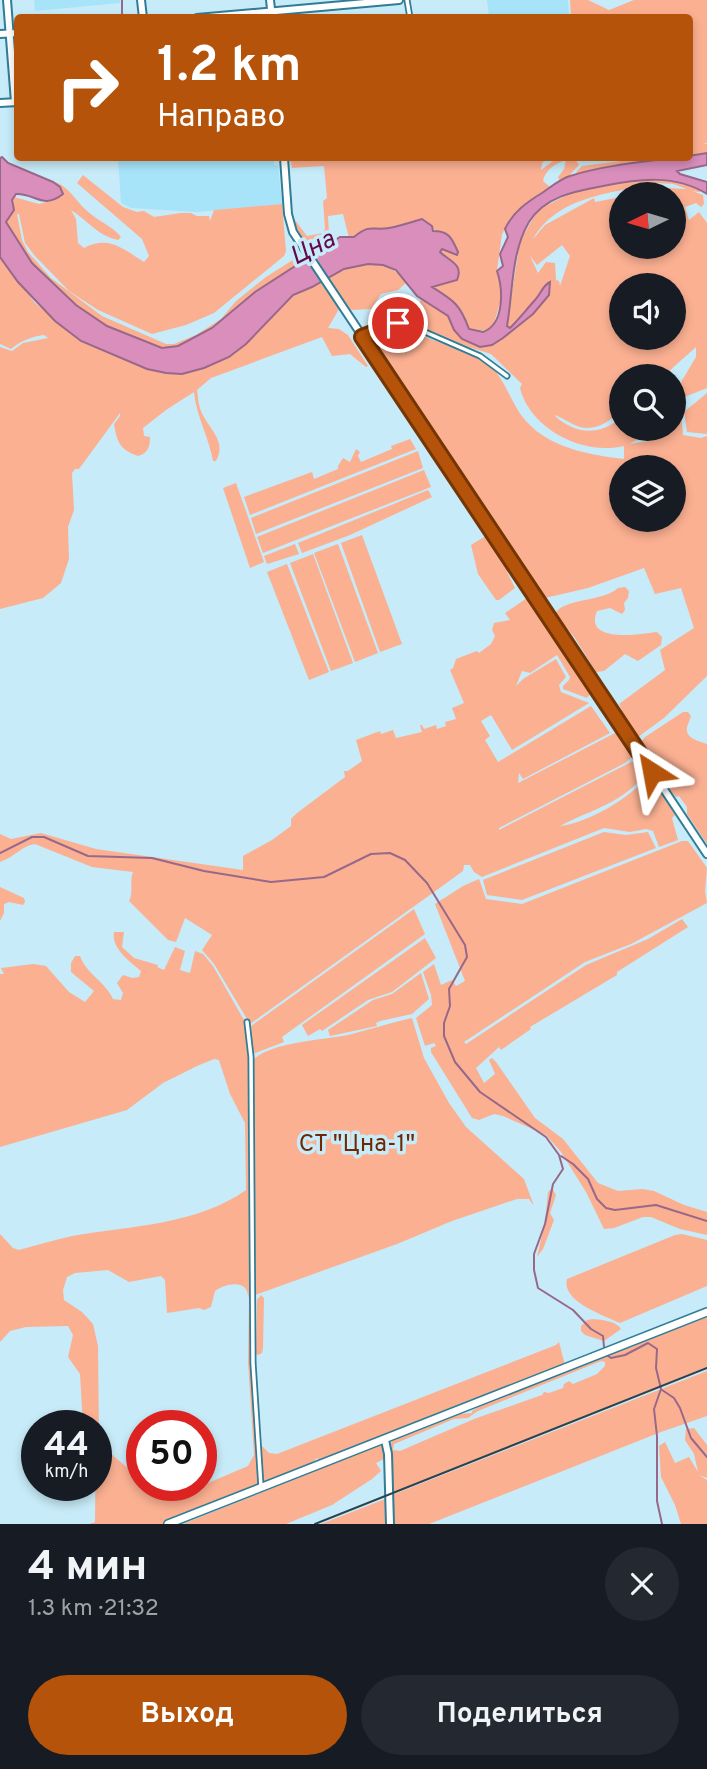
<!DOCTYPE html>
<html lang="ru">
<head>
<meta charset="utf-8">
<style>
  :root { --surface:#171b24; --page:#242831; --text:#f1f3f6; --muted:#9ea1a6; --accent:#b45309 }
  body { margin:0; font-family:Overpass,sans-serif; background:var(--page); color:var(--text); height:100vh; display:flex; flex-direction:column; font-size:26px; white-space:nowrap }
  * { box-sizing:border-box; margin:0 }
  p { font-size:23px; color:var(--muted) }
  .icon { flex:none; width:38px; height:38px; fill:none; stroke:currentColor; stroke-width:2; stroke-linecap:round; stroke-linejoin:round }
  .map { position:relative; height:1524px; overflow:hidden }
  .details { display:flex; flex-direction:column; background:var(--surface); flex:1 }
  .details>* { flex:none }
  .top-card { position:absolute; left:14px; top:14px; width:679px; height:147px; border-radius:7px; box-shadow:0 4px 10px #0003; background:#b45309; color:#fff; overflow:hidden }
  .needle { width:46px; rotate:265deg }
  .fabs { position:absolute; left:609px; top:182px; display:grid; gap:14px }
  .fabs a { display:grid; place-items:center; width:77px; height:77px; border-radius:50%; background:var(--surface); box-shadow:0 4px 10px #0003; font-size:35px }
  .speed { position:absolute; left:21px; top:1410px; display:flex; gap:14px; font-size:35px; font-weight:700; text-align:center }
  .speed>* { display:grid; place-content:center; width:91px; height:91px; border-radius:50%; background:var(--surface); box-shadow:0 4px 10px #0003; line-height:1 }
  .speed small { font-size:18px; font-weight:400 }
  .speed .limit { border:10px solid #d22; background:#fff; color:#111 }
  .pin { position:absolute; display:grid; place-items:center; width:60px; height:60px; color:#fff; margin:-30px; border:4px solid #fff; border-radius:50%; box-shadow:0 2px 7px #0007 }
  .me { position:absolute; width:77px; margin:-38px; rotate:326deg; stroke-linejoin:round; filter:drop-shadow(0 0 5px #0008) }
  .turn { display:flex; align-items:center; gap:24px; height:147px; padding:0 28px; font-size:32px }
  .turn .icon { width:91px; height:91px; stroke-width:2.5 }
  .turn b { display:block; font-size:49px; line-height:60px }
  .round { display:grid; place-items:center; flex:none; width:74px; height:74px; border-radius:37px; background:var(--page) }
  .headline { display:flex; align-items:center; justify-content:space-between; height:119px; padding:0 28px }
  h1 { font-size:42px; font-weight:700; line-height:52px }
  .action { display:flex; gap:14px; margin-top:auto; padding:14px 28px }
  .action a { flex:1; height:80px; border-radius:42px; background:var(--accent); color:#fff; font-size:28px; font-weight:700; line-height:80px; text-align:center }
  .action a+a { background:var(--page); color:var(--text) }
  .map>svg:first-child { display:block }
  .built { fill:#a7e4fa }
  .green { fill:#fbb092; fill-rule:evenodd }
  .water { fill:#d98ebc; stroke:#98688a; stroke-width:2 }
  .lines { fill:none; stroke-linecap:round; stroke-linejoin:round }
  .stream { stroke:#98688a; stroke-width:2 }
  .street-casing { stroke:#307d96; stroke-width:7 }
  .secondary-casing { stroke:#307d96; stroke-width:10 }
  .primary-casing { stroke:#307d96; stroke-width:10 }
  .street { stroke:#fff; stroke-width:3.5 }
  .secondary { stroke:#fff; stroke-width:6 }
  .primary { stroke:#fff; stroke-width:7 }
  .rail { stroke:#2e424b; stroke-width:2 }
  .route-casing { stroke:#753606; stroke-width:18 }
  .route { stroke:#b45309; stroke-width:12 }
  .labels { text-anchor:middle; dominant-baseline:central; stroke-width:7; stroke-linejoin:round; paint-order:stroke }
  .park-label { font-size:24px; fill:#702802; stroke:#c7ebf8 }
  .water-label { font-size:26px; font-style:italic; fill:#64084c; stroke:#c7ebf8 }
</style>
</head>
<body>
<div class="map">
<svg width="707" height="1524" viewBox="0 0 707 1524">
  <rect width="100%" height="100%" fill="#c7ebf8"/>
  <!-- built -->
  <g class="built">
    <path d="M34,0H120V3L35,11Z"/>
    <path d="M487,0H568L569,17H489Z"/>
    <path d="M118,158H274V165H278L282,204L197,212L131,208L121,203Z"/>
  </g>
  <!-- green -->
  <g class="green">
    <path d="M570,0H588L609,10L634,0H707V143L703,144H707V153L690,156V18L571,17Z"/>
    <path d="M290,158H548L542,163L541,170L557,158H574L579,165L569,176L560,181L558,177L564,169L566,160C556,163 545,170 543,181L550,187L509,221L502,234L497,271L502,297L494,323L488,330L475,331L469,329C461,305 453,299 431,287L459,269C454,260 446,259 440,252L442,249L458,252C453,242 432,230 422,219C411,222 400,226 389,228C372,231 371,223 354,237L349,238L343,214L328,216L329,234L334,243L312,255L297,231L295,220L307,236L323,233L325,229L323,201L327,198L324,166L292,168Z"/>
    <path d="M645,158H682L607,167L578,174L576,172L582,166Z"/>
    <path d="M83,175L123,207L137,212L144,211L154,217L181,213H191L197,216H209L210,221L214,210L282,204L286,251L284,256L214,313L186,325L152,334L98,310L69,291L35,256L25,243L19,214H17L22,240L28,252L51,278L102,316L166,344H174L196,335L221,319L236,301L266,277L296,258L304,257C292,272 271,280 256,291C230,310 208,336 177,346C137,358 56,293 32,263C22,251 15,236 6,222L10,215L14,197L39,204L50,201L60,187L53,182C65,182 77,202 86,210C96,220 114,227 121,237L118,240C98,236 87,220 71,210L76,219L78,243L84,248C109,235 123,249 144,262L149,256L142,239L77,183Z"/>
    <path d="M628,180L672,181L699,189L700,192L692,191L703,195L704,204L701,207L696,203L685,207L689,220L699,212L707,223V388L682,398L674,394L696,357V347L668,372L655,369L649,376H621V410C611,421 596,431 580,427C571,424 562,417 554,415C575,435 599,436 621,418V429H650L647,435L629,444L648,441L654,429H674V414L681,413L683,435L701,438L707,436V676L664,718L638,737L620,712L622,710L619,704L665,670L660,650L694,628L681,588L655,594L644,568L588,588L545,598L458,472L372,340L401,328L413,342L425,337C446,345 474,350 490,365C502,377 508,393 516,407C538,446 583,454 624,459V446C583,456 530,429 520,388L522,384L491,354L446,340L413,324L411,317L421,300C427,301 429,304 435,308C439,311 445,313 448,317C454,322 454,330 459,335C483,361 513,331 533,314C541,306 552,294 550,282C542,286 541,294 534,301C526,310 518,319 510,329L507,325L520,241L538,210L577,190ZM658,183L673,184L687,189L666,188L635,194H674V247H621V197L595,202L594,198L545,225L533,239C558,195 614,193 658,183ZM562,245L570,256L560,286L559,281L556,280L555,263L546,262L538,273L530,256L537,265ZM621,285H674V338H621ZM621,467H674V520H621Z"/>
    <path d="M0,257L35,303L81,340L147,369L166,373L182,374L204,368L246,344L293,295L321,282L339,309L328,328L339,329L348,335L368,366L366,367L350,354L332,356L322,337L211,378L197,390C198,396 198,403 200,408C206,428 228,439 216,461H213C209,437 196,416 194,392L166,410L143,428L144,436L150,437C150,447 148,453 138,456C120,450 117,442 114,424L120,416V413L79,469H75L72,473L74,510L68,527L69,559L61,583L43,598L0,609V347L12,351L23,343L48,338L44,335C31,337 22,340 11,349L0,344Z"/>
    <path d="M368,264C386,265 395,269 407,282L398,290L381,294L371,309L351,310L328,278L344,269Z"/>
    <path d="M707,393V434L687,432L684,412Z"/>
    <path d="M410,439L416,449L250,515L244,497L312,472L314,479L338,469V466L343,458L350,462L356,449L360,452L358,456L361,462L392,449L391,446Z"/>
    <path d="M418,451L423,468L256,534L251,518Z"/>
    <path d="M424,470L431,487L263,553L257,537Z"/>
    <path d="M236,483L264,562L250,568L223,488Z"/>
    <path d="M428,490L432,497L350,535L302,553L298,543Z"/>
    <path d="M489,534L510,566L507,572L515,588L499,600H496L478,574L471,545Z"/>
    <path d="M362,535L402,644L380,652L341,543Z"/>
    <path d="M295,544L299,554L267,564L264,556Z"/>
    <path d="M338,544L378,653L355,662L314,553Z"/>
    <path d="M313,554L353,663L331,671L290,563Z"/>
    <path d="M287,564L329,672L309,680L267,572Z"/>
    <path d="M625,587L629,591L628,598L624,603L625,610L622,614L610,608L597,611C583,644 642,634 657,632L662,637L661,645L638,661L625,654L604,671L596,672L575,638L555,614C563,598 603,602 618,588Z"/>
    <path d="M527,598L531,599C544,619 588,675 591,693L587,698L563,689V686L569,680L570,677L557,655L530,673L522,671L516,686L523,679L556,659L566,677L559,685L561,692L589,703L512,750L491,715L481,721L490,736L485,740L498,762L591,706L610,733L523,779L519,773L518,783L617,732L632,757L625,763L499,828V830L635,760L641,769L637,772L641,779C619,804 588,811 560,826C585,824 634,797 649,774L675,815L672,818L678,840L659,847L653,831L646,829L630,832L604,828L482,877L474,872L470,865H464L463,871L441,887L250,1024L214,964L202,950L212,935L185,918L176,942L168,940L129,901C134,892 129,881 133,872L92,867L35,844C23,845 13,858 0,862V834L11,839L41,833L96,849L243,870V856L272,840L291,826V819L297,813L345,777L344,771H348L362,761L356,740L380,731L381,734L393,730L396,738L422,732L420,725H422L424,729L436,725L437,729L446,726L445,722L456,719L452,708L464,703L450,670L453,668L456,659L477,651L479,653L491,644L495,636L492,630L494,623L510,620L505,613Z"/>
    <path d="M683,712H688L691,716C690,720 688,723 687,727C685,739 699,741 707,744V844L687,814V807L679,796L676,797L672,793L642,749V741L645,737Z"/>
    <path d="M604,832L626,835L648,832L656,848L522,900L487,895L483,880Z"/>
    <path d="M682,841H688L707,868L705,891L707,903L631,944L585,962L464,1042L466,1044L586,965L648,939L682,919L688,927L617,972V975L530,1027L531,1029L501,1050L499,1047L476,1068L484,1083L495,1074L489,1060L492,1058L496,1062L535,1118L563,1139L598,1183L618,1191L642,1189L654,1191L684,1205L707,1212V1235L680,1229L651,1217H643L614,1228L604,1229L586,1192L561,1152L546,1135L503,1116L494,1114L479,1120L472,1118L431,1052V1048L436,1046L434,1043L425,1046L416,1018L432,1005L431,995L423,972L434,964L441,985L452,980L456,986L465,981L435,904L463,886L479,879L486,899L522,904Z"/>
    <path d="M0,887L24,898L25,902L23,905L9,902L4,904V913L0,921Z"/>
    <path d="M414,909L425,934L282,1037L284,1042L253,1054L251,1026Z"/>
    <path d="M114,932H124L122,947L134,958L158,965L157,967L164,970L175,947L185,951L180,970L190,973L195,951L203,954L213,966L248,1027L249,1216L258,1484L168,1524H89L95,1522L96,1426H83L80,1374L68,1357L73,1335L68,1326L26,1327L10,1331L0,1342V1234L13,1248L19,1250C37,1245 54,1240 72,1236C129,1226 197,1225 246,1190L245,1123L230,1094L219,1060L214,1059L197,1066L163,1083L127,1110L0,1147V974H4L1,968L33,964L46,966L69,992L85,1002L94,991L71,972V963L75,956H80C87,975 104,980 113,999L121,1000L123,993L117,983L123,975L132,978L139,977L141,971C129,961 111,948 114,932ZM108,1270L129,1282L161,1276L165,1280L167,1313L199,1308L204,1310L211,1307L215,1291C221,1286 237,1281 244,1287C247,1289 248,1295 249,1298L248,1362L254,1455L248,1466L201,1486L162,1497L148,1486H142V1480L104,1448L99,1436L98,1346L93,1324L82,1312L64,1300L63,1290L67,1277L75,1273Z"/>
    <path d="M425,938L436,958L392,992L368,1000L322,1031L320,1029L308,1036L302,1025Z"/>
    <path d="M421,973L429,999L412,1014L380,1021L376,1023L377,1026L330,1036L328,1030L373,1000L392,994Z"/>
    <path d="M412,1018L424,1058L449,1103L466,1127L524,1179L534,1206L529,1199H517L452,1221L397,1244L255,1295L253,1060C271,1042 323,1040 348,1035C372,1029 389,1023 412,1018Z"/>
    <path d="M552,1188L556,1195L550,1213L554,1220L543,1249L537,1257L545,1222L548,1192Z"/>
    <path d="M682,1234L707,1240V1286L620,1323C603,1315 561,1301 567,1279L675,1235Z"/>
    <path d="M261,1295L264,1298L263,1348L262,1353L258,1355L256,1354L257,1300Z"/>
    <path d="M707,1314V1367L392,1493L389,1447L392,1441L460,1414L472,1413V1411L482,1405ZM601,1361L605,1362V1366L597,1374L573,1384L569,1381L564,1384L563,1388L549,1393L544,1392L542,1395L474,1419L400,1451L393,1450L394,1444L454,1419L468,1418L478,1411Z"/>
    <path d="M593,1319C603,1320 616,1321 621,1329L604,1341L585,1335L581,1331V1326L587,1320Z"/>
    <path d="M559,1342L565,1365L326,1459L319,1460L317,1458L311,1464L263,1484L261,1481L259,1446H262L269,1453L277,1454L556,1345Z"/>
    <path d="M707,1371V1416L661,1432L429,1524H393L392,1495Z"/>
    <path d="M694,1428L707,1445V1478L699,1475L707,1480V1524H681L675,1505L661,1477L659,1446L665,1442L675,1463L689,1457L698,1472L694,1454L685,1440L686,1429Z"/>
    <path d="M379,1445L384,1446L386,1458L376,1463L381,1471L372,1479L332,1505L286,1524H183Z"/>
    <path d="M388,1498L389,1519L385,1520V1524H321Z"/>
  </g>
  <!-- water -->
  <path class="water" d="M707,153V165L677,171L680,174L707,182V194C675,174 638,179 603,186C576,191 545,196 529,222C511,252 513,292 507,326L510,328C519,319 526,310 535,300C541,294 542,286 550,282L549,295L533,314L503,338L492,345L480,347L462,339L454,330L448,316L417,296L396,270L383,265L368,264L344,269L312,287L293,295L246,344L229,357L204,368L182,374L166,373L147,369L81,341L55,321L18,282L0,257V158L2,157L8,163L53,182L60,187L63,194C43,210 35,193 16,194L12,200L14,210L6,222L32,263L76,305L107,326L162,348L178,346L212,328L255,292L340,237H354C371,223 372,231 389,228C400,226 412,222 422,219L432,226L433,231C450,231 452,239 458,252L457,255L442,249L440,252C449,261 464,264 457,280L432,287C453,300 460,304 469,329L483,332C505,324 503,289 497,271L503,266L500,254L508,237L505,229C513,212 527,202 542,193C551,187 560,179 570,176C614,162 663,161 707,153Z"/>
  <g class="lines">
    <!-- stream -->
    <g class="stream">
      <path d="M122,18V0"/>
      <path d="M0,853L32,837H44L88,856L152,858L204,871L271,882L324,877L371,854L390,853L405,860L427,883L465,945L467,957L449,989L450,1006L444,1023V1036L455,1062L480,1092L546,1137L559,1155L563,1169L553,1184L545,1224L534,1254V1270L538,1288L573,1310L591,1329L603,1336L604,1347"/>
      <path d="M561,1156L573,1164L588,1179L597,1199L606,1208L615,1210L656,1205L707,1221"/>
      <path d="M608,1356L611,1358L625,1355L648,1343L657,1349L656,1368L661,1389L654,1409L657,1436V1501L662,1524"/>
      <path d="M662,1390L674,1398L680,1408L691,1438L707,1457"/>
    </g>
    <defs>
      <g id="street">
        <path d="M407,0L410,18"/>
        <path d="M364,337L398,323L409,325L480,356L507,376"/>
        <path d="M247,1022L251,1057L253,1363L261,1487"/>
      </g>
      <g id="secondary">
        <path d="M7,0L15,102"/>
        <path d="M141,0L143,18"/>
        <path d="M270,0L272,18"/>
        <path d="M197,18L399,0"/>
        <path d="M0,34L18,33"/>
        <path d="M0,103L18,102"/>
        <path d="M284,158L288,214L293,232L707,854"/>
        <path d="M385,1440L388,1454L390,1524"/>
      </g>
      <path id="primary" d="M168,1524L707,1312"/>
    </defs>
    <!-- street casing -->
    <use href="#street" class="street-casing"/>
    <!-- secondary casing -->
    <use href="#secondary" class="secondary-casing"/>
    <!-- primary casing -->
    <use href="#primary" class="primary-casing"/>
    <!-- street -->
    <use href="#street" class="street"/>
    <!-- secondary -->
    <use href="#secondary" class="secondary"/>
    <!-- primary -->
    <use href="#primary" class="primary"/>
    <!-- rail -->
    <path class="rail" d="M315,1524L707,1368"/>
  </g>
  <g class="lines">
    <defs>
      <path id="route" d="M398,323L362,337L652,772"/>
    </defs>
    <!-- route casing -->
    <use href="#route" class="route-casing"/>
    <!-- route -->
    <use href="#route" class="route"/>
  </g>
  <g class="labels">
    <!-- park labels -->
    <g class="park-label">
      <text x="357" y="1145">СТ "Цна-1"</text>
    </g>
    <!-- water labels -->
    <g class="water-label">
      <text transform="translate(313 249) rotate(-27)">Цна</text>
    </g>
  </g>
</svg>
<div class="fabs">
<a><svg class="needle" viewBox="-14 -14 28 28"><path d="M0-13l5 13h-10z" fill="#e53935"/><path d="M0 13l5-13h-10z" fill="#9ea1a6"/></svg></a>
<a><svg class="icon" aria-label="sound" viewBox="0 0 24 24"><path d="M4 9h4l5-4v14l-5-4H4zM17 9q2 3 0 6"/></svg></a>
<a><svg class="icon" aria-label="search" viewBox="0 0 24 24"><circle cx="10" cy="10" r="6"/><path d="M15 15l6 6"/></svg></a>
<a><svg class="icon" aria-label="layers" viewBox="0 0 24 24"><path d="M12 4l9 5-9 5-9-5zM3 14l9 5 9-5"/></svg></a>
</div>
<div class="speed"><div>44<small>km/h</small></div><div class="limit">50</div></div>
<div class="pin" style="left:398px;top:323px;background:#d93025"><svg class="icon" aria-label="arrive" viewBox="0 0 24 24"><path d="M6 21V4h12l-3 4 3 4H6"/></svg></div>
<svg class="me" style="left:652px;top:772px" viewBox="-20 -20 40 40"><path d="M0-17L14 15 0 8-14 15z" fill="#b45309" stroke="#fff" stroke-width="4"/></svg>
<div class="top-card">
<div class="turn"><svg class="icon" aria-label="right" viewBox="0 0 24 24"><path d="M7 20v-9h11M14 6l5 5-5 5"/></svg><div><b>1.2 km</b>Направо</div></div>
</div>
</div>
<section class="details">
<div class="headline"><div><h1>4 мин</h1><p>1.3 km · 21:32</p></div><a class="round"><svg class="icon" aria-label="close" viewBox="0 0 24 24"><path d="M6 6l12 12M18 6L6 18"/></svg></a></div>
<div class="action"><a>Выход</a><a>Поделиться</a></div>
</section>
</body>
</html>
